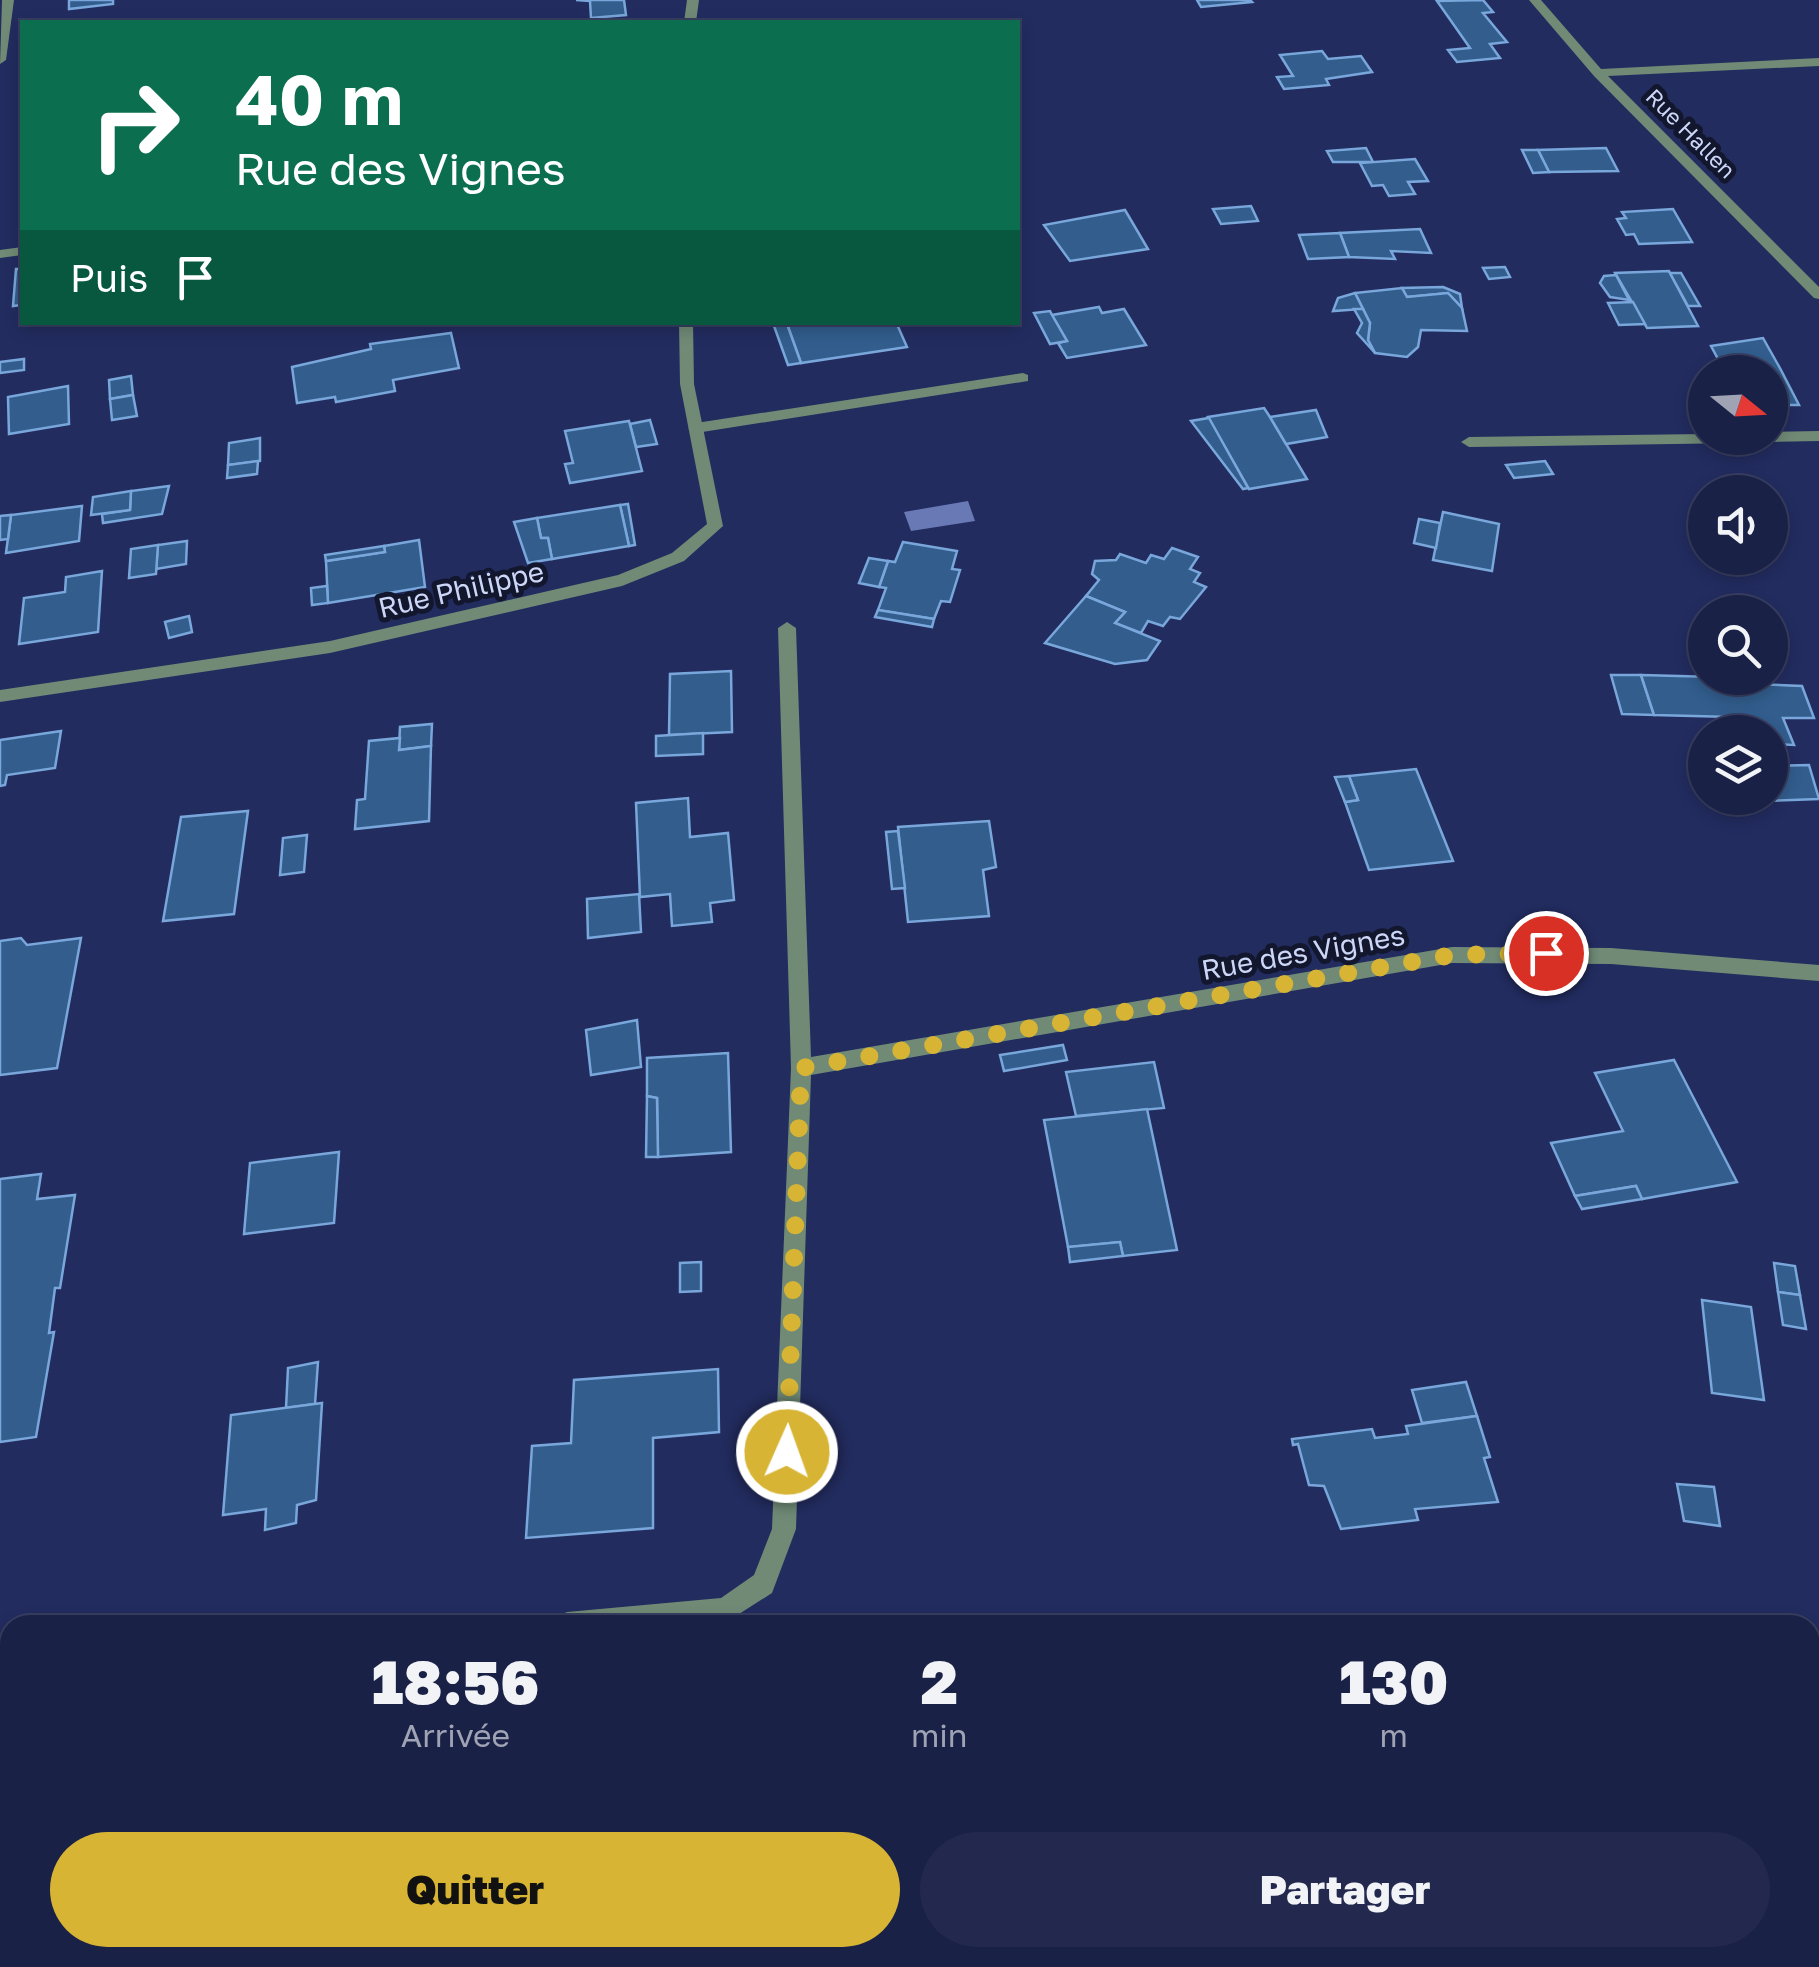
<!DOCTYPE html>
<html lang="fr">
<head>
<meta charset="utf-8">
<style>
  :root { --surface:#1a2147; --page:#23294e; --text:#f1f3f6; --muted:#9fa3b4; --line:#383e60; --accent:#d8b434 }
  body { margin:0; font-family:"Golos Text",sans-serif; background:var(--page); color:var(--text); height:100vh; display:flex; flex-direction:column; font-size:38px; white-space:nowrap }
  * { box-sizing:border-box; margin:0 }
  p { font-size:32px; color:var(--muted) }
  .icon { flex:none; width:55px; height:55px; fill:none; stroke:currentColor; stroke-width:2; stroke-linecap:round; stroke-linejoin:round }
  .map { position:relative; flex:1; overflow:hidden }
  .drawer { position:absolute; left:0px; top:1615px; width:1820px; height:352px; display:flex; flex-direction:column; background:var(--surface); border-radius:30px 30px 0 0; box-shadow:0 5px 15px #0003,0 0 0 2px var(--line) }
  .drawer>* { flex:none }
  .top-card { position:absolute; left:20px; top:20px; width:1000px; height:305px; border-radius:0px; box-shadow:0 5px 15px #0003,0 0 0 2px var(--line); background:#0b6e4f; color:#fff; overflow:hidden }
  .needle { width:65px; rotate:108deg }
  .controls { position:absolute; left:1688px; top:355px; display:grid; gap:20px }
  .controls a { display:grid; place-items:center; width:100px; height:100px; border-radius:50%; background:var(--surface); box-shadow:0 5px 15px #0003,0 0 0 2px var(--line); font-size:50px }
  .pin { position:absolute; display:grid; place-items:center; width:85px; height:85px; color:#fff; margin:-42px; border:5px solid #fff; border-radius:50%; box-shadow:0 2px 10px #0007 }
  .me { position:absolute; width:110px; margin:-55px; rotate:2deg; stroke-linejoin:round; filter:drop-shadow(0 0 8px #0008) }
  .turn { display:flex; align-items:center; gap:35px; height:210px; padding:0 50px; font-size:45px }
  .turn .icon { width:130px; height:130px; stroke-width:2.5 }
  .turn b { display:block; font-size:70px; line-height:85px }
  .then { display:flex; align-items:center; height:95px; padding:0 50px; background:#0003; gap:20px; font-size:38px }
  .eta { display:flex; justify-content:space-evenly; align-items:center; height:170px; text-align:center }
  .eta b { font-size:60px; font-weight:800; line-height:70px }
  .primary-button { display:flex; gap:20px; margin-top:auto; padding:20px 50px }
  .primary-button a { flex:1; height:115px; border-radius:60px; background:var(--accent); color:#111; font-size:40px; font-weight:800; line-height:115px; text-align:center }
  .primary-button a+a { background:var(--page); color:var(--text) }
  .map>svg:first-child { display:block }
  .water { fill:#6979b5 }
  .building { fill:#325d8d; stroke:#79a7db; stroke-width:2.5 }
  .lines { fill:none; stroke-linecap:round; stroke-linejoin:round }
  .lane { fill:#708a76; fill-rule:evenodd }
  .street { fill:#708a76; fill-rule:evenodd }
  .route { stroke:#d8b434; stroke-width:18; stroke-dasharray:0 32.4 }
  .labels { text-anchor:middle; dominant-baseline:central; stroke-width:10; stroke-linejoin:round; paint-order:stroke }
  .far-street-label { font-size:22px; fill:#ccd6f6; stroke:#12172e }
  .street-label { font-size:28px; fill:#ccd6f6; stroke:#12172e }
</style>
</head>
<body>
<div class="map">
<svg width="1819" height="1967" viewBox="0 0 1819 1967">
  <rect width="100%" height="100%" fill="#222c5f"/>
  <!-- water -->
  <path class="water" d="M968,501L975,521L911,531L904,512Z"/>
  <!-- building -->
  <g class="building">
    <path d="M69,0H113V4L69,9Z"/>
    <path d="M576,0H624L626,15L591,18L590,1Z"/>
    <path d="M1197,0H1250L1252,2L1201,7Z"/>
    <path d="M1483,0L1493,12L1483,13L1507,42L1490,44L1500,58L1457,62L1448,50L1470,48L1437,1Z"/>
    <path d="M1322,51L1328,59L1361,56L1372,72L1326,79L1329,85L1284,89L1277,77L1293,76L1280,55Z"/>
    <path d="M1366,148L1373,162H1333L1327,151Z"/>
    <path d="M1606,148L1618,171L1549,172L1538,150Z"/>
    <path d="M1522,150H1538L1549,172L1533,173Z"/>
    <path d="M1415,159L1428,181L1408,182L1415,194L1389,196L1383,185L1372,186L1360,163Z"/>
    <path d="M1251,206L1258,221L1221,224L1213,209Z"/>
    <path d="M1673,209L1692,242L1639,244L1634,234L1626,235L1617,219L1626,218L1622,212Z"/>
    <path d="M1125,210L1148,249L1070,261L1044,225Z"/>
    <path d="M1420,229L1431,253L1391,251L1395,259L1349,257L1340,233Z"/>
    <path d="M1340,233L1349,257L1308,259L1299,235Z"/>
    <path d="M1505,267L1510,277L1489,279L1483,268Z"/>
    <path d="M16,269H22V305L13,306Z"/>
    <path d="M1669,271L1670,273L1698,326L1647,328L1615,273Z"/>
    <path d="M1670,273H1681L1700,306H1688Z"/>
    <path d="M1616,275L1629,300L1610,297L1600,283L1604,276Z"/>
    <path d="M1443,287L1460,294L1462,308L1448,293L1407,297L1402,288Z"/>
    <path d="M1402,288L1407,297L1448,293L1462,308L1467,331L1421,330L1418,347L1407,357L1375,353L1368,340L1370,323L1355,293Z"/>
    <path d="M1355,293L1363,309L1333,311L1338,298Z"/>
    <path d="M1633,302L1645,324L1619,325L1608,303Z"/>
    <path d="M1099,307L1102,313L1124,309L1146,345L1067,358L1058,343L1067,341L1052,315Z"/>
    <path d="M1354,309H1363L1370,323L1368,340L1375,353L1357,333L1362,323Z"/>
    <path d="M1050,311L1052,315L1067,341L1050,344L1034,313Z"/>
    <path d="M896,322L907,347L801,363L787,324Z"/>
    <path d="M787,324L801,363L788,365L774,326Z"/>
    <path d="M451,333L459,368L393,380L395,391L336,402L335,397L297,403L292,367L371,349L370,344Z"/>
    <path d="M1763,338L1781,370L1799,405H1770V372H1725L1711,346Z"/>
    <path d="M24,359V370L0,373V362Z"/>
    <path d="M131,376L133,395L110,399L109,380Z"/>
    <path d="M68,386L69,424L9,434L8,397Z"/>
    <path d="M133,395L137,416L112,420L110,399Z"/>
    <path d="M1264,408L1270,417L1307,479L1249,489L1208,417Z"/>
    <path d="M1316,410L1327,437L1286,444L1270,417Z"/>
    <path d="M1209,418L1248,488L1243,489L1191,421Z"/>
    <path d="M650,420L657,444L636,447L630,424Z"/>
    <path d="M629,421L642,471L570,483L565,464L573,463L565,431Z"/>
    <path d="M260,438V461L228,465L229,443Z"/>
    <path d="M258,461L257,474L227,478L228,465Z"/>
    <path d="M1545,461L1553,474L1514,478L1506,465Z"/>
    <path d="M169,486L162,514L103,523L102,514L130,510L131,491Z"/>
    <path d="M131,491L130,510L91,515L93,497Z"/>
    <path d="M628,504L635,545L629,546L620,505Z"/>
    <path d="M620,505L629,546L552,559L548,538H541L537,518Z"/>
    <path d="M82,506L79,541L6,553L11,515Z"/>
    <path d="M1443,512L1499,524L1492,571L1433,560Z"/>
    <path d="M11,515L8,539L0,540V516Z"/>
    <path d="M537,518L541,538H548L552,559L528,563L514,522Z"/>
    <path d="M1419,519L1440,523L1436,548L1414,543Z"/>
    <path d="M419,540L425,587L328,603L326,561L385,552L384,546Z"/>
    <path d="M187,541L186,564L156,569L158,545Z"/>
    <path d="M903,542L957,551L952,569L960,570L950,602L941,601L934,619L878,610L886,588L879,587L888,561L895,562Z"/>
    <path d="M158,545L156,574L129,578L131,549Z"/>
    <path d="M384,546L385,552L326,561L325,555Z"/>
    <path d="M1172,548L1198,557L1190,569L1200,573L1194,582L1206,587L1180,619L1170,617L1163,626L1148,621L1141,633L1115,623L1125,612L1086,596L1099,580L1092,574L1095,561L1116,560L1120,554L1146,563L1151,555L1164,559Z"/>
    <path d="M869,558L888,561L879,587L859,583Z"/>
    <path d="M1713,558H1750L1755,570L1717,569Z"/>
    <path d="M102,571L98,632L19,644L24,598L65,592L66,577Z"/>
    <path d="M327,586L328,603L312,605L311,588Z"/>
    <path d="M1086,596L1125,612L1115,623L1160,641L1147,660L1115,664L1045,643Z"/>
    <path d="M878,610L934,619L932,627L875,617Z"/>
    <path d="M189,616L192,632L169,638L165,622Z"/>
    <path d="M731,671L732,732L669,735L670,674Z"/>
    <path d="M1611,675H1641L1654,715L1622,714Z"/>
    <path d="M1641,675L1752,678L1754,684L1802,686L1814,718H1783L1794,745L1770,744V732H1737L1732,717L1654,715Z"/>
    <path d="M432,724L431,746L399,750L400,727Z"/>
    <path d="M61,731L55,768L7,775L5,785L0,786V740Z"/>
    <path d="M703,733V754L656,756V736Z"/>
    <path d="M400,738L399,750L431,746L429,821L355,829L357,800L365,799L369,741Z"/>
    <path d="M1809,765L1819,799L1767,801L1770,766Z"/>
    <path d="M1416,769L1453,861L1369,870L1345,802L1358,800L1349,776Z"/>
    <path d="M1349,776L1358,800L1345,802L1335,777Z"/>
    <path d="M688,798L690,837L728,833L734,900L710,903L712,922L672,926L670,894L640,897L636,803Z"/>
    <path d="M248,811L234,914L163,921L181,817Z"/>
    <path d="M989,821L996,867L983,870L989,916L908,922L898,827Z"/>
    <path d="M898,831L905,888L892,889L886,832Z"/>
    <path d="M307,835L304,872L280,875L283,838Z"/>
    <path d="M639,894L641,932L588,938L587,899Z"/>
    <path d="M21,938L27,945L81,938L57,1068L0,1075V941Z"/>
    <path d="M637,1020L641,1067L591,1075L586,1030Z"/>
    <path d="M1063,1045L1067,1060L1004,1071L1000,1055Z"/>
    <path d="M728,1053L731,1152L658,1157L657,1098L647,1096V1058Z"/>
    <path d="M1674,1060L1737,1182L1642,1199L1636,1186L1575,1196L1551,1143L1623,1131L1595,1073Z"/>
    <path d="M1154,1062L1164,1108L1076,1116L1066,1072Z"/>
    <path d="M647,1096L657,1098L658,1157H646Z"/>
    <path d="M1147,1109L1177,1250L1123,1256L1120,1242L1068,1247L1044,1120Z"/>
    <path d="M339,1152L334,1223L244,1234L250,1163Z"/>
    <path d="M41,1174L37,1199L75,1195L60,1288H55L49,1333L54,1332L36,1437L0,1442V1179Z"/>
    <path d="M1636,1186L1642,1199L1582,1209L1575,1196Z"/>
    <path d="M1120,1242L1123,1256L1070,1262L1068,1247Z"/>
    <path d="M701,1262V1291L680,1292V1263Z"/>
    <path d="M1774,1263L1795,1266L1800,1295L1778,1292Z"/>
    <path d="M1778,1292L1800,1295L1806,1329L1783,1325Z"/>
    <path d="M1702,1300L1751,1307L1764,1400L1712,1393Z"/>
    <path d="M318,1362L315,1404L286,1408L288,1368Z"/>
    <path d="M718,1369L719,1432L653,1438V1528L526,1538L532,1446L571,1443L574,1380Z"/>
    <path d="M1466,1382L1477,1416L1422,1423L1412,1390Z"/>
    <path d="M322,1403L316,1500L297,1505L296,1523L265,1530L266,1509L223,1515L231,1415Z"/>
    <path d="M1477,1416L1490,1457L1484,1458L1498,1502L1415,1509L1418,1520L1341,1529L1324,1486L1309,1485L1298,1444L1293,1445L1292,1439L1372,1429L1375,1438L1408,1434L1406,1426Z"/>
    <path d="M1677,1484L1714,1487L1720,1526L1684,1521Z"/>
    <path d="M354,1958H410L409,1967H353Z"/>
  </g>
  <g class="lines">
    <!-- lane -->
    <path class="lane" d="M1023,373L1028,375V381L696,433L688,428L696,423Z"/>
    <!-- street -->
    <g class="street">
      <path d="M2,0H14L6,60L0,64Z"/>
      <path d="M687,0H699L696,22H684Z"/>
      <path d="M1529,0H1541L1601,69L1819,58V66L1608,76L1819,287V299L1814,298L1594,76Z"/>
      <path d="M22,247V255L0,258V250Z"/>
      <path d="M679,322H693L694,384L723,526L684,561L622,586L330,653L0,702V690L330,641L618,575L672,553L707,524L680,384Z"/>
      <path d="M1819,431V441L1770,442L1763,438H1770V432Z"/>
      <path d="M1705,434V438H1748L1740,443L1469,447L1461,442L1469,437Z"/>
      <path d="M787,622L796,628L811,1057L1452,947L1611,948L1819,965V981L1611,964L1452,963L811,1075L796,1529L772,1593L725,1623L554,1625L558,1616L567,1612L721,1598L754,1575L772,1529L791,1068L778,628Z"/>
      <path d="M10,1664V1690L0,1691V1665Z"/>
    </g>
  </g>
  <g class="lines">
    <!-- route -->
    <path class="route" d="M787,1452L801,1068L1452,955L1546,953"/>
  </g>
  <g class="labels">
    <!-- far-street labels -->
    <g class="far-street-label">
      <text transform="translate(1691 133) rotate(45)">Rue Hallen</text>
    </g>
    <!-- street labels -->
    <g class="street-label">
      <text transform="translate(461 589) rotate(-13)">Rue Philippe</text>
      <text transform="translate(1303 952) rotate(-10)">Rue des Vignes</text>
    </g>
  </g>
</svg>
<div class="controls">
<a><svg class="needle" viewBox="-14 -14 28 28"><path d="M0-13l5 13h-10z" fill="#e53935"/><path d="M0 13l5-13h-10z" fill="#9fa3b4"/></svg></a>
<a><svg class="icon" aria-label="sound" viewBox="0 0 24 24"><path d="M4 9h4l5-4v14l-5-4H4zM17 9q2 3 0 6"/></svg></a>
<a><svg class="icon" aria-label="search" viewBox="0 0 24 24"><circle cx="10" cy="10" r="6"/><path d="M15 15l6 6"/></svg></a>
<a><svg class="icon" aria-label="layers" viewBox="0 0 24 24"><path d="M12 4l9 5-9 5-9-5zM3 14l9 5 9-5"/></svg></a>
</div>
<div class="pin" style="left:1546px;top:953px;background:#d93025"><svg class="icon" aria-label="arrive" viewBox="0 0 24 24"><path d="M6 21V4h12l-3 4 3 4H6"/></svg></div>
<svg class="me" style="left:787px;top:1452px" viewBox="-20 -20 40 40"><circle r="17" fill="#d8b434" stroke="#fff" stroke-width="3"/><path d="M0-11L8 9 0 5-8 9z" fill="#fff"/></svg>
<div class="top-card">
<div class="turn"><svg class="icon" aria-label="right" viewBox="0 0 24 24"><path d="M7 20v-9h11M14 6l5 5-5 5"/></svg><div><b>40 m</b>Rue des Vignes</div></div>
<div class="then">Puis<svg class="icon" aria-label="arrive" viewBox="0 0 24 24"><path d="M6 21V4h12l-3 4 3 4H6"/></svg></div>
</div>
<section class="drawer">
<div class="eta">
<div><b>18:56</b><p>Arrivée</p></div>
<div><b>2</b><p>min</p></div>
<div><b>130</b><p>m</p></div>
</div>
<div class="primary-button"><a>Quitter</a><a>Partager</a></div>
</section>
</div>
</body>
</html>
